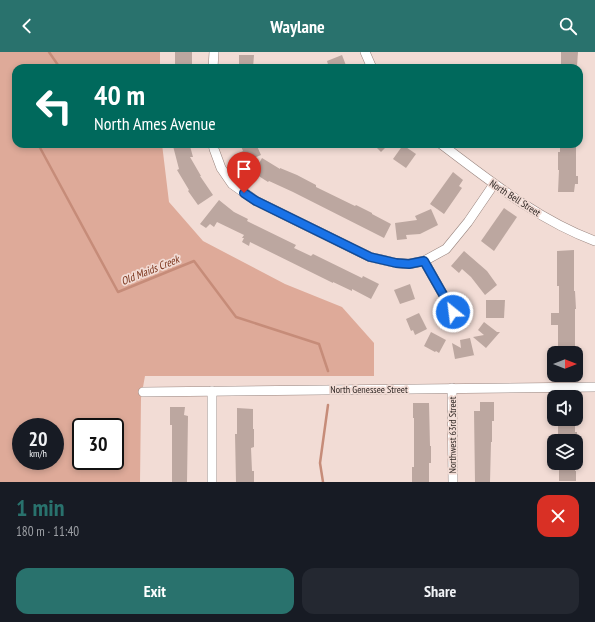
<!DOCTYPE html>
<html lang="en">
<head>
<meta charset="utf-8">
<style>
  :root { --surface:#171b24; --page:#242831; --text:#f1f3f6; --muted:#9ea1a6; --accent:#29726d }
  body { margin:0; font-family:"PT Sans Narrow",sans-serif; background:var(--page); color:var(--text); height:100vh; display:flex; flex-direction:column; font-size:15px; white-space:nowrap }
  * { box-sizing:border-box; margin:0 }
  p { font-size:13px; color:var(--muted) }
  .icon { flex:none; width:22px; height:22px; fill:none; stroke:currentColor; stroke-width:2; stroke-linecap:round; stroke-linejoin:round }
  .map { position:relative; height:430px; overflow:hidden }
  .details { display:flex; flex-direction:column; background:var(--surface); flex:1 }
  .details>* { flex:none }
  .banner { position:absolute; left:12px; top:12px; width:571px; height:84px; border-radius:12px; box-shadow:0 2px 6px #0003; background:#00695c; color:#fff; overflow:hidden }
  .needle { width:26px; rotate:90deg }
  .tools { position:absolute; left:547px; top:294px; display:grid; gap:8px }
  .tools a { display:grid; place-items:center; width:36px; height:36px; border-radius:8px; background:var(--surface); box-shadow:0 2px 6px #0003; font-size:20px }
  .speed { position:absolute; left:12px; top:366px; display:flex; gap:8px; font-size:20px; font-weight:700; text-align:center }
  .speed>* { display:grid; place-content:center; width:52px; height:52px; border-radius:50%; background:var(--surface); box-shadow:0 2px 6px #0003; line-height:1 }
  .speed small { font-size:10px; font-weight:400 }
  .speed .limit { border:2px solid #111; border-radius:6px; background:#fff; color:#111 }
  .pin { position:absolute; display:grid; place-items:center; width:34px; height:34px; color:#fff; margin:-41px -17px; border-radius:50% 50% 50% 0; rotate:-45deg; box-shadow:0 0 4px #0007 }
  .pin .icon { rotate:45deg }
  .me { position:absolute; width:44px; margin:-22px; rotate:331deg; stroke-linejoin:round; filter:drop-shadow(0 0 3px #0008) }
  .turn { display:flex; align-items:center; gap:14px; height:84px; padding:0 16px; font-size:18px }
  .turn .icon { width:52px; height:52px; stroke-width:2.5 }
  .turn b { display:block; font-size:28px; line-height:34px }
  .round { display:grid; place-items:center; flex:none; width:42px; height:42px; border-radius:12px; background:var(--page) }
  .head { display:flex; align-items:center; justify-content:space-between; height:68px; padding:0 16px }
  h1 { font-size:24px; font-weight:700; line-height:30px; color:var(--accent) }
  .primary-button { display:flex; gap:8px; margin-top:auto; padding:8px 16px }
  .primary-button a { flex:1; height:46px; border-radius:12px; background:var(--accent); color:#fff; font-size:16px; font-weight:700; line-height:46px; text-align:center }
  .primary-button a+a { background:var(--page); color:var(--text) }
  header { display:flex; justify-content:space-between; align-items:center; height:52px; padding:0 16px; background:var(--accent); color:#fff; font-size:18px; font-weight:700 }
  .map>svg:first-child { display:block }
  .green { fill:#deaa99; fill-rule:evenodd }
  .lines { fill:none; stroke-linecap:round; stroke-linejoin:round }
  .stream { stroke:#c68c79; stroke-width:2.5 }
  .building { fill:#bca7a0 }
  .street-casing { stroke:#98847e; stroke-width:10 }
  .street { stroke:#fff; stroke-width:9 }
  .route-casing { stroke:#114b97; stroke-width:10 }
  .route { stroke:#1a73e8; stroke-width:7 }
  .labels { text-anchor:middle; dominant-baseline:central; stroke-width:3.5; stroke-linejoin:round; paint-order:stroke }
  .street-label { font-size:10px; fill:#302825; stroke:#f2dcd5 }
  .water-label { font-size:11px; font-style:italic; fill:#793219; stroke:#f2dcd5 }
</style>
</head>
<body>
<header><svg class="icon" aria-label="back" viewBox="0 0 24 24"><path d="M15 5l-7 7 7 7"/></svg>Waylane<svg class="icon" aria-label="search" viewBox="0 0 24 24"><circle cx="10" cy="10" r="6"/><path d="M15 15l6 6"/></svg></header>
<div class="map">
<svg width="595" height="430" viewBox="0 0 595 430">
  <rect width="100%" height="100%" fill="#f2dcd5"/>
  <!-- green -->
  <path class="green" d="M0,0H160V16H16V92H162L169,150L203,189L285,232L342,255L374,291V324H145L141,346L140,430H0ZM21,375H55V409H21ZM81,375H115V409H81Z"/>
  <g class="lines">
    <!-- stream -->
    <g class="stream">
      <path d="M49,0L60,16"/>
      <path d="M38,92L118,240L194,209L236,265L319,292L328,319"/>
      <path d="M323,430L320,411L328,353"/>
    </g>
  </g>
  <!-- building -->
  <g class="building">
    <rect x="175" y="0" width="17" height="16"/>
    <path d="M561,0H578L577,14L561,13Z"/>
    <path d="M239,3H254L253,16H239Z"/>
    <path d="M342,3L347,16H329L327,9Z"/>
    <path d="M180,92H187L188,94H190L193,105H190L201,124H200L213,143L198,153L188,139L189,138L177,118L179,117L173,94Z"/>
    <path d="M240,92H256L261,103L244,110L239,101L243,99Z"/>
    <path d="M373,92H389L381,100Z"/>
    <path d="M560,92H576V124H578V132H575L574,140H558L559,118H558V100H560Z"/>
    <path d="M403,93L416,102L406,116L393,107Z"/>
    <path d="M262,106L280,117V116L297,123L316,133V135L355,154L356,153L372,161V162L391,172L384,186L293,140L269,129L268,130L254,121Z"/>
    <path d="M453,120L463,128L459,134L462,136L444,162L430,152Z"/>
    <path d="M219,148L234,160L248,167L247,169L296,193L294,196L311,204L313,202L362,226L363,224L379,232L371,247L352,237V239L333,230V231L250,190L249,194L242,190L244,186H242L244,183L217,170L214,175L210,172L206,176L200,172Z"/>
    <path d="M504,156L517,165L494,199L481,189Z"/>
    <path d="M431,157L438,173L420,182L406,183L407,187L397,188L395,171L417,168L415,164Z"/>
    <path d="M574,198V239H575L576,257H575V296L558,297V273H551V261H559V234H557V199Z"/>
    <path d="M464,199L487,219L497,233L485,243L471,225L462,217L459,221L451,214Z"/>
    <path d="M410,232L415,247L400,252L394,238Z"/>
    <path d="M486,248H505L504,266H486Z"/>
    <path d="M419,261L427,277L415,283L413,278L411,279L406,267Z"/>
    <path d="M484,270L497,280H500L486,296L473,285L484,283L478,278Z"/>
    <path d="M431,280L446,288L439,301L436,299L435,300L424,294Z"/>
    <path d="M470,286L474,303H475L455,307L452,291L461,296L460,288Z"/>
    <path d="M480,350H494V369H492V390H491L490,430H475L474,359H480Z"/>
    <path d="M413,351H429L430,394H431V411H429V430H412V415H414V366H413Z"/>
    <path d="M170,355H185L184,363L188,364L187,430H172V373H170Z"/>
    <path d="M237,356L253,357V377H254V395L251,396L252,419H254V430H236L235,382H237Z"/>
    <path d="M558,372H575V380H577V389H558Z"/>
    <path d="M559,414H575V419H576V429H559Z"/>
  </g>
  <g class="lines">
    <defs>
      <g id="street">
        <path d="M365,0L372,16"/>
        <path d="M213,16L214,0"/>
        <path d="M213,92L214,97L221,116L232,132L256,149L370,205L396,211L409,212L424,209L446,197L468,170L494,132"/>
        <path d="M441,92C489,128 538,168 595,189"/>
        <path d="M424,209L453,260"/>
        <path d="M452,336L453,430"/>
        <path d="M143,340L595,335"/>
        <path d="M212,430V339"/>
      </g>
    </defs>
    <!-- street casing -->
    <use href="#street" class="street-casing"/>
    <!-- street -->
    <use href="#street" class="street"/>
  </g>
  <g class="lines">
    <defs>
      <path id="route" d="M244,141L256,149L370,205L396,211L409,212L424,209L453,260"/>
    </defs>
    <!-- route casing -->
    <use href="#route" class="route-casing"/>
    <!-- route -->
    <use href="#route" class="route"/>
  </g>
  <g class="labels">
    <!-- street labels -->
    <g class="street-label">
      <text transform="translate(515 146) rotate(33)">North Bell Street</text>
      <text x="369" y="337">North Genessee Street</text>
      <text transform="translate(452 383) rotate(-90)">Northwest 63rd Street</text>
    </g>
    <!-- water labels -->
    <g class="water-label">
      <text transform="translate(150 218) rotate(-22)">Old Maids Creek</text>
    </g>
  </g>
</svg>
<div class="tools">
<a><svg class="needle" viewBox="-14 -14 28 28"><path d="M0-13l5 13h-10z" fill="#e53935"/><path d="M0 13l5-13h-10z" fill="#9ea1a6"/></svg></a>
<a><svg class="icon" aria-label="sound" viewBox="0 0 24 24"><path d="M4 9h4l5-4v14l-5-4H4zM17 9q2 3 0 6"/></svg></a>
<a><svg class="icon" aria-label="layers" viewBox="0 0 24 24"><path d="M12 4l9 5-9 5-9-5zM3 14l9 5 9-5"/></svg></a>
</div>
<div class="speed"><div>20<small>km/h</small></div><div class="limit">30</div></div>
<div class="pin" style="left:244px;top:141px;background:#d93025"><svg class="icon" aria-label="arrive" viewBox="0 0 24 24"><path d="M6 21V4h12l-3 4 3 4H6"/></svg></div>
<svg class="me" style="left:453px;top:260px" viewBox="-20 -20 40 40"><circle r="17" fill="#1a73e8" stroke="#fff" stroke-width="3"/><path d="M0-11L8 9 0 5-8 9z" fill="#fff"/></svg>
<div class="banner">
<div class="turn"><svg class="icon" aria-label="left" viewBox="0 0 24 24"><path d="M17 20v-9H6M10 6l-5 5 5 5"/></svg><div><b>40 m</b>North Ames Avenue</div></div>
</div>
</div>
<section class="details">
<div class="head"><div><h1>1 min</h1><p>180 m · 11:40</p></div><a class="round" style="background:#d93025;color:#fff"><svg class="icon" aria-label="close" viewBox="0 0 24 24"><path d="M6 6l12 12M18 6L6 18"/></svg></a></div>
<div class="primary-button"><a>Exit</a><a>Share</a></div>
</section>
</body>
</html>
